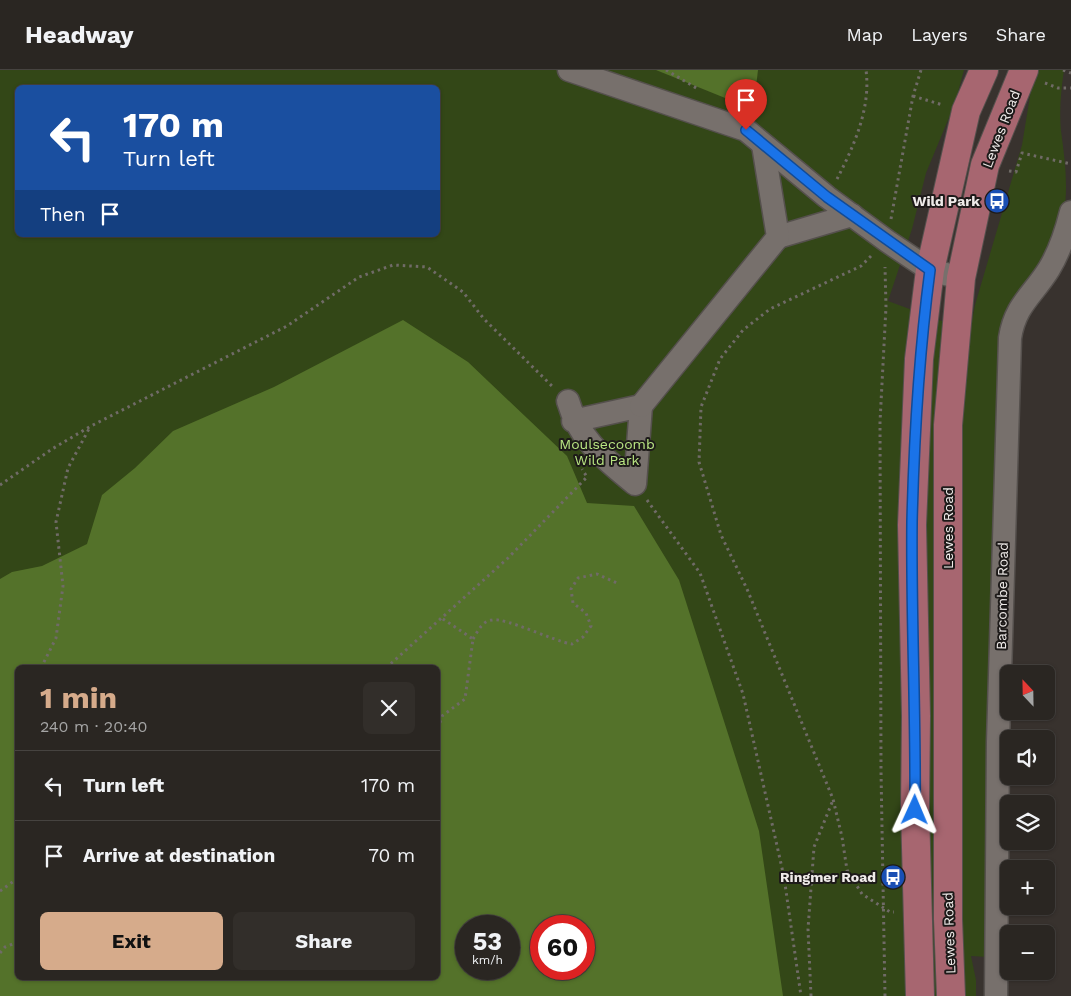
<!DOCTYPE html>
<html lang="en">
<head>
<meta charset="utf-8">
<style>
  :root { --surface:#2a2622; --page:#322e2a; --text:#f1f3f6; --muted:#a5a5a5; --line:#464340; --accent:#d6ab8b }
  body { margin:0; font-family:"Work Sans",sans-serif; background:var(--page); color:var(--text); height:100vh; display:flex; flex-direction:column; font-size:19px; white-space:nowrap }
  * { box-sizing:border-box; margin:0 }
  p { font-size:16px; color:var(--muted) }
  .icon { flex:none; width:28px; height:28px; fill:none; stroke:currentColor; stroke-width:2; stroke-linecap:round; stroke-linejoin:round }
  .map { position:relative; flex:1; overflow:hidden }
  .panel { position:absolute; left:15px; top:595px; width:425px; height:315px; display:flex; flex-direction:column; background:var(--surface); border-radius:8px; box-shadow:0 1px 4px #0004,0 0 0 1px var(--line) }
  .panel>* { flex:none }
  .guide { position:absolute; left:15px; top:15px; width:425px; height:152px; border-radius:8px; box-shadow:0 1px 4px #0004,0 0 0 1px var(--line); background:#1a4fa0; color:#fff; overflow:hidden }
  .needle { width:32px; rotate:338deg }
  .tools { position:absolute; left:1000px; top:595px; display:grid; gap:10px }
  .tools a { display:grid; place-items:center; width:55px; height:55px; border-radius:8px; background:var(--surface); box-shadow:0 1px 4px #0004,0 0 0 1px var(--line); font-size:25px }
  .speed { position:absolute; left:455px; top:845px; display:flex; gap:10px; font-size:25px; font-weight:700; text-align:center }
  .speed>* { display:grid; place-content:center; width:65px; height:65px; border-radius:50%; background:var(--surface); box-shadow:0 1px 4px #0004,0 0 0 1px var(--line); line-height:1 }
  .speed small { font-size:12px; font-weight:400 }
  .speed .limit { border:8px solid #d22; background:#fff; color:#111 }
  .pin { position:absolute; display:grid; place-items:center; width:42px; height:42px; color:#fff; margin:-51px -21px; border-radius:50% 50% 50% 0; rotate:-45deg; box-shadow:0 0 5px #0007 }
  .pin .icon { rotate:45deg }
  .me { position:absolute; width:55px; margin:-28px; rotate:1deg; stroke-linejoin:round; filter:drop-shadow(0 0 4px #0008) }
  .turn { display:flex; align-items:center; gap:18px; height:105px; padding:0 25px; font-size:22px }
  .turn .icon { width:65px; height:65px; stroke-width:2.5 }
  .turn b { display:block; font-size:35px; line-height:42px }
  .then { display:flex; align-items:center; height:48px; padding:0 25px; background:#0003; gap:10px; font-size:19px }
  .round { display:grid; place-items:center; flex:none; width:52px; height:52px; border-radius:8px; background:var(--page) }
  .headline { display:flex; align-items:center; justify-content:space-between; height:85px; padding:0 25px }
  h1 { font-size:30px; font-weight:700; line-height:38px; color:var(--accent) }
  .primary-button { display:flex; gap:10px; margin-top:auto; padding:10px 25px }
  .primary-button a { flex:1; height:58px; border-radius:8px; background:var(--accent); color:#111; font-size:20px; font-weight:700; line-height:58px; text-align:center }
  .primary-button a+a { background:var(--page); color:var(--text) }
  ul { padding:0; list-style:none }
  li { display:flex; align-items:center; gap:15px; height:70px; padding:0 25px; border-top:1px solid var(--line) }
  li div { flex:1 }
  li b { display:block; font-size:19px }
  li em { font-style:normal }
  header { display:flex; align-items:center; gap:30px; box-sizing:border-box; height:70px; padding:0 25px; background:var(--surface); border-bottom:1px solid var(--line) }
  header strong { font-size:24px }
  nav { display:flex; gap:28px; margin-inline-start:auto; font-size:18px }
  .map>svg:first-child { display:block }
  .green { fill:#334717; fill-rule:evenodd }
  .forest { fill:#54722a; fill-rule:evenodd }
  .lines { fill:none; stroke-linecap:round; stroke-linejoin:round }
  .minor-casing { stroke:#55504d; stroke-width:25 }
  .major-casing { stroke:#55504d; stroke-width:30 }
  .path { stroke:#706b67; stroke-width:3; stroke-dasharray:2.5 4; stroke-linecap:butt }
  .minor { stroke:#77706c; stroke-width:22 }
  .major { stroke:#a76670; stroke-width:28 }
  .route-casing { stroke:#114b97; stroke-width:12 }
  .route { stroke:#1a73e8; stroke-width:9 }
  .labels { text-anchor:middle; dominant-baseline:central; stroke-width:4; stroke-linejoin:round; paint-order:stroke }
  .street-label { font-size:14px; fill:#efebe9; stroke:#1d1a19 }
  .poi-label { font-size:14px; font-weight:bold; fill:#efebe9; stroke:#1d1a19; text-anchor:end }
  .park-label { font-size:14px; fill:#bae783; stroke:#1d1a19 }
</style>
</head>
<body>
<header>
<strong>Headway</strong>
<nav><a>Map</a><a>Layers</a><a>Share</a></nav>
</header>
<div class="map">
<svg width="1071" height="926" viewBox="0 0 1071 926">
  <rect width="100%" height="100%" fill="#38322e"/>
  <!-- green -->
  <path class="green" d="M0,0H964L955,33L926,103L912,159L888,231L950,254L969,267L975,235L1022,75L1032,14L1037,0H1064C1061,20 1059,41 1061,61C1066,97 1071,136 1056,170C1044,191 1028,211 1015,231L988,887L971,886L976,910V926H0ZM18,18H438V165H18ZM18,598H438V908H18ZM466,856H509V899H466ZM541,856H584V899H541Z"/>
  <!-- forest -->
  <g class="forest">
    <path d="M656,0H758L756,17L730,30Z"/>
    <path d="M403,250L468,292L567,386L587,433L634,436L679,510L759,761L783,926H0V509L12,502L42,496L87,474L102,425L135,398L173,361L274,317ZM18,598H438V908H18ZM466,856H509V899H466ZM541,856H584V899H541Z"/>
  </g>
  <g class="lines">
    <defs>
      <g id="minor">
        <path d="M569,0L746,60L827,127L887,171L930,200L961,208"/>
        <path d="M778,167L852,145"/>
        <path d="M568,331C579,370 605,389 635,414L641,336L573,351"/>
        <path d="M641,336L778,167L763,75"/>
        <path d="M996,926L998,672L1010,268C1015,235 1033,225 1049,199C1060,181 1066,162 1071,142"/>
      </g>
      <g id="major">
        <path d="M920,926L915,740L916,646L912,455L919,289L930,200L966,41L984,0"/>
        <path d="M951,926L948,849V355L961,208L985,95L1024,0"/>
      </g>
    </defs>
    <!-- minor casing -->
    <use href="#minor" class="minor-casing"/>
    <!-- major casing -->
    <use href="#major" class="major-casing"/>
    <!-- path -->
    <g class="path">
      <path d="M666,0L698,19"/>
      <path d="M1063,0L1071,3"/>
      <path d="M1045,13L1058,18H1071"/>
      <path d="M913,26L943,35"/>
      <path d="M1009,101L1016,102L1022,83L1071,94"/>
      <path d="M837,109C854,76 871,38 866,0"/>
      <path d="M891,149L913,26L921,0"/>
      <path d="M871,186L861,196L770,239L743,260L720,289L701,337L699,392L721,465L747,519L833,729L842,767L847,800L862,824L890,842H894"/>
      <path d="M0,415L52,379L91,356L287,256L359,207L393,195L427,197L463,222L484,249L552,316"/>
      <path d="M647,430L700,503L743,624L784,807L801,926"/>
      <path d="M473,569C478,561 482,551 492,550C505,547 553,571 572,574L583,567L591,556L586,543L573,533L571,519L578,508L597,504L619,514"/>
      <path d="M41,598L56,568L63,516L56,452L68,398L90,357"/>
      <path d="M386,598L508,488L587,407L582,399"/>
      <path d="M438,659L442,646L465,629L473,569L440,547"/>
      <path d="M0,821L18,808"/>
      <path d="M0,883L5,877L18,872"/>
      <path d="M811,926L808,859L814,777L833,730"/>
      <path d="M885,926L881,701L880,352L886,237L885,197"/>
    </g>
    <!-- minor -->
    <use href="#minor" class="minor"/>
    <!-- major -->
    <use href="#major" class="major"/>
  </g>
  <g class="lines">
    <defs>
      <path id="route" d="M746,60L827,127L930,200C919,284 914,368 912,452C911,548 916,644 915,740"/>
    </defs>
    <!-- route casing -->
    <use href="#route" class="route-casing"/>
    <!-- route -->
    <use href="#route" class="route"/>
  </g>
  <!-- icons -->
  <defs>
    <symbol id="bus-disc" viewBox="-11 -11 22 22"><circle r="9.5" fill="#1a4fb4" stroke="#1d1a19"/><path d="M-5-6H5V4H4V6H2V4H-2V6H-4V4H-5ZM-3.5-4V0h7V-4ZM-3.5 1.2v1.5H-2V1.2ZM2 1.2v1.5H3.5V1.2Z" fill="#fff"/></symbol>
  </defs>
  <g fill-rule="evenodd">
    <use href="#bus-disc" x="983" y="117" width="28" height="28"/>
    <use href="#bus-disc" x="879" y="793" width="28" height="28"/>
  </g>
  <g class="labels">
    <!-- street labels -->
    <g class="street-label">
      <text transform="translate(1001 59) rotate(-69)">Lewes Road</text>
      <text transform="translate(948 458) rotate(-90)">Lewes Road</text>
      <text transform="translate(1002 526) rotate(-89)">Barcombe Road</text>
      <text transform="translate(949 863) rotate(-92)">Lewes Road</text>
    </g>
    <!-- poi labels -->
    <g class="poi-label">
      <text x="980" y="131">Wild Park</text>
      <text x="876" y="807">Ringmer Road</text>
    </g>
    <!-- park labels -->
    <g class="park-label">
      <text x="607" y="374">Moulsecoomb<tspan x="607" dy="16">Wild Park</tspan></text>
    </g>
  </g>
</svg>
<div class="tools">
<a><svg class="needle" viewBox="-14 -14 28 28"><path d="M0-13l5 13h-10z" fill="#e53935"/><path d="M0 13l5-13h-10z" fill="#a5a5a5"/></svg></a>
<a><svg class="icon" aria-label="sound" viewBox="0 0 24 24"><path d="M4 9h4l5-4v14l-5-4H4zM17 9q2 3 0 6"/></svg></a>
<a><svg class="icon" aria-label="layers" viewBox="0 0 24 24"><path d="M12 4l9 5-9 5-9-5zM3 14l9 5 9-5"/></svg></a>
<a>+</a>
<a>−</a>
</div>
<div class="speed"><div>53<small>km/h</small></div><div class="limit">60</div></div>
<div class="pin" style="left:746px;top:60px;background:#d93025"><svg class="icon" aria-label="arrive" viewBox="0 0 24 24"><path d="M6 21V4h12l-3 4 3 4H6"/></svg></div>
<svg class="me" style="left:915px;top:740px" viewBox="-20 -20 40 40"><path d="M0-17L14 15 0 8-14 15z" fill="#1a73e8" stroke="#fff" stroke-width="4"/></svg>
<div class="guide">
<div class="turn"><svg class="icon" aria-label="left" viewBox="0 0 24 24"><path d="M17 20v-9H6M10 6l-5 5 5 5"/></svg><div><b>170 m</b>Turn left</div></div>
<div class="then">Then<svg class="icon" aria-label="arrive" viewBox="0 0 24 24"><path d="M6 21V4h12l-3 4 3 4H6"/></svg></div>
</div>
<section class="panel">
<div class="headline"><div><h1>1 min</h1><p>240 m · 20:40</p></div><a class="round"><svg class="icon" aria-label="close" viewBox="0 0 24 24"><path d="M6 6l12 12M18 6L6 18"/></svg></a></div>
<ul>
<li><svg class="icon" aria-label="left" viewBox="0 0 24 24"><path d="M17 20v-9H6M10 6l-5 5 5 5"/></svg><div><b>Turn left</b></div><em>170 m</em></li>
<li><svg class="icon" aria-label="arrive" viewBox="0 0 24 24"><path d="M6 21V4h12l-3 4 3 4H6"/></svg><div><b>Arrive at destination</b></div><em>70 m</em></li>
</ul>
<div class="primary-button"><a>Exit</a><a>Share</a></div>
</section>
</div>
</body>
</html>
